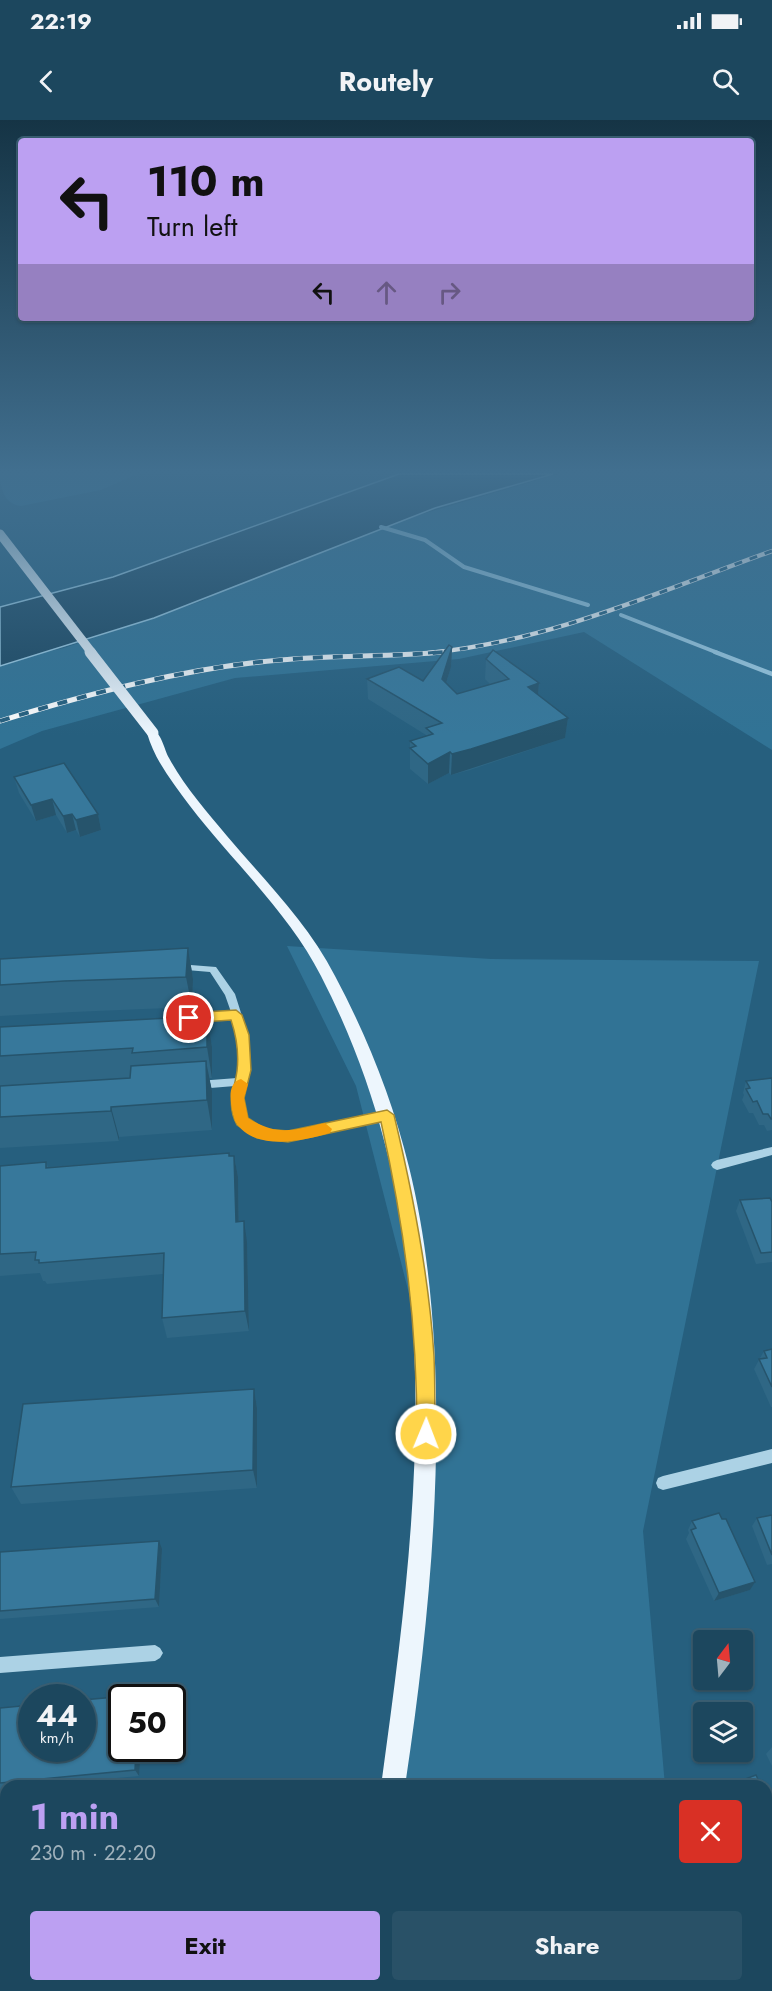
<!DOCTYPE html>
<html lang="en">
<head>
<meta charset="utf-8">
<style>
  :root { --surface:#1c475e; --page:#295167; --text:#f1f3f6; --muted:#a0b2bc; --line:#3a5f73; --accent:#bca0f2 }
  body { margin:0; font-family:Jost,sans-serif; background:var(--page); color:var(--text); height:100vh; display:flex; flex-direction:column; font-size:22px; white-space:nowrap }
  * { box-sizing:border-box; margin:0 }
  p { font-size:20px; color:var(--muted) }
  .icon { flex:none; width:33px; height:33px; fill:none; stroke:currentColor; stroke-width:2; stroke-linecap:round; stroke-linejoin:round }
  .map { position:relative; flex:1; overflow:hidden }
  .details { position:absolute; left:0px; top:1660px; width:772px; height:212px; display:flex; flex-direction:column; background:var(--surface); border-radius:18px 18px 0 0; box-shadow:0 2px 4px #0004,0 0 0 2px var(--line) }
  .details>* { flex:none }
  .banner { position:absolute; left:18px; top:18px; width:736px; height:183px; border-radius:6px; box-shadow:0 2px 4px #0004,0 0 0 2px var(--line); background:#bca0f2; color:#111; overflow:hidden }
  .needle { width:39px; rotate:16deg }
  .fabs { position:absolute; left:693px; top:1510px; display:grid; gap:12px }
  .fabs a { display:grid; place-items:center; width:60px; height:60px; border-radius:6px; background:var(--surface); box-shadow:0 2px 4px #0004,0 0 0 2px var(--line); font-size:30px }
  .speed { position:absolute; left:18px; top:1564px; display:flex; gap:12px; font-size:30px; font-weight:700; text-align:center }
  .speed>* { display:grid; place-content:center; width:78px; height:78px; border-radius:50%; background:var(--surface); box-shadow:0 2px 4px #0004,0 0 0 2px var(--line); line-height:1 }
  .speed small { font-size:15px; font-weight:400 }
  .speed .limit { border:3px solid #111; border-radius:9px; background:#fff; color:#111 }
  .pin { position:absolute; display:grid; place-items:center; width:51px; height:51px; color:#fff; margin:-26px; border:3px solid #fff; border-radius:50%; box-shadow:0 2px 6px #0007 }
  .me { position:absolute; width:66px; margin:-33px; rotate:1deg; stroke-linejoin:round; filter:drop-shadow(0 0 4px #0008) }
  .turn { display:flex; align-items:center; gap:21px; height:126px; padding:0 30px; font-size:27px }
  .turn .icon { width:78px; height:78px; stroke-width:2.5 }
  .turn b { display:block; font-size:42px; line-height:51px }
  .lanes { display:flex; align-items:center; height:57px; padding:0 30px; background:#0003; justify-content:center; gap:30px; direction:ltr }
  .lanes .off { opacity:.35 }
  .round { display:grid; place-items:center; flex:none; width:63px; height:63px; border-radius:6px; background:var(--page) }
  .summary { display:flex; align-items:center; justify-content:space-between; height:102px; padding:0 30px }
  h1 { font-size:36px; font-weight:700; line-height:45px; color:var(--accent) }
  .action { display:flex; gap:12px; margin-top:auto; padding:12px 30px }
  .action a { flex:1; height:69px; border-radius:6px; background:var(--accent); color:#111; font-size:24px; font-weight:700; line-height:69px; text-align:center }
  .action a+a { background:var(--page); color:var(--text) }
  .status { display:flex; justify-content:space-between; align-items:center; height:42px; padding:0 30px; background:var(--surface); direction:ltr }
  .status svg { height:16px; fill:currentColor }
  header { display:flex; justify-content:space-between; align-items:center; height:78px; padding:0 30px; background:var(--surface); font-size:27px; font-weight:700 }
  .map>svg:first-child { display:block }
  .green { fill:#317395 }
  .water { fill:#1b465f; stroke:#a1cfe6; stroke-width:1.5 }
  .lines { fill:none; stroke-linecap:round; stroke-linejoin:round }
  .stream-far1 { stroke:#a1cfe6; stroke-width:4 }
  .stream { stroke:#a1cfe6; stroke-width:4.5 }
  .minor { fill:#acd2e5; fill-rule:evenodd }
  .major { fill:#edf6fd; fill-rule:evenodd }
  .rail-far1-casing { stroke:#fff; stroke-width:4.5 }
  .rail-casing { stroke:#fff; stroke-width:5 }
  .rail-far1 { stroke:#265f7e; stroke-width:3; stroke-dasharray:8; stroke-linecap:butt }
  .rail { stroke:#265f7e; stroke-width:4; stroke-dasharray:10; stroke-linecap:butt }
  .major-bridge-far1 { stroke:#edf6fd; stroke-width:9 }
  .major-bridge { stroke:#edf6fd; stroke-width:11 }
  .wall { fill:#2f6785 }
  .shaded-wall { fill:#26546c }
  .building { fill:#37789b; stroke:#26546c; stroke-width:1.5 }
  .route { fill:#ffd54a; stroke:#a68a30; stroke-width:1.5 }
  .slow { fill:#f59e0b }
</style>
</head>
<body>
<div class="status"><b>22:19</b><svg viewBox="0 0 49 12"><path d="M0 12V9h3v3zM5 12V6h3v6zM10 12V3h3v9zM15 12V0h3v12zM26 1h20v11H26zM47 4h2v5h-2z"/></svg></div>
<header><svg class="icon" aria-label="back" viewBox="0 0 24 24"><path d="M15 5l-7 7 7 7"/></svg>Routely<svg class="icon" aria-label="search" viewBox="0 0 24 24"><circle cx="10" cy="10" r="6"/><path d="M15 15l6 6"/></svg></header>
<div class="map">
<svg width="772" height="1871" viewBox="0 0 772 1871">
  <rect width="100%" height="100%" fill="#265f7e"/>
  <!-- green -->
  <g class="green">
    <path d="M0,354H138L101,370L21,386C4,384 0,368 0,354Z"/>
    <path d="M558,354H772V630L584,512L459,539L235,558L42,611L0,629V542L64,528L202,481L314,426Z"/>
    <path d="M287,826L491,839L759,841L643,1411L665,1666H392L423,1427L420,1217L356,966Z"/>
    <path d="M366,1866H682L683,1871H365Z"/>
  </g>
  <!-- water -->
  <path class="water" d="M399,354H553L435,388L154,498L0,546V487L113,457Z"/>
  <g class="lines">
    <!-- stream-far1 -->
    <g class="stream-far1">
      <path d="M381,407L425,420L464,447L588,485"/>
      <path d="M621,495L718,533"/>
    </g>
    <!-- stream -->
    <path class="stream" d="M715,532L772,554"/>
    <!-- minor -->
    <g class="minor">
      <path d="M178,844L216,847L235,874L248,915L249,950L242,978L247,999L264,1010L288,1012L387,991L391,992L392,995L391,998L288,1020L258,1017L238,1004L232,978L235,966L198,969L194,968L193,965L194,962L198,961L237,958C241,939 239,917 233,899L194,902L189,898L194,894L231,892L225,875L210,852L175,849L173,847Z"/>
      <path d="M772,1027V1035L717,1050L713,1048L711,1045L713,1042L717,1040Z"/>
      <path d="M772,1329V1343L663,1370L658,1368L656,1363L658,1358L663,1356Z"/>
      <path d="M155,1525L160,1528L163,1533L160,1538L155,1541L0,1553V1537Z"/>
      <path d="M772,1756V1774L766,1775V1757Z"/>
    </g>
    <!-- major -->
    <g class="major">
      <path d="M153,610C162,614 164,629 169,638C184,666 207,692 227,716C265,761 308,803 335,856C367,916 393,981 409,1047C456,1237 434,1474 405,1666H381C419,1391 454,1113 321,856C289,793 233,742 190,686C173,663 155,641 147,613Z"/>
      <path d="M353,1866H379L378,1871H352Z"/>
    </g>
    <defs>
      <path id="rail-far1" d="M428,533C548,522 660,471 772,431"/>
      <path id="rail" d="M0,601C91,573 185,548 280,540C335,535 389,537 444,532"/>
    </defs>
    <!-- rail-far1 casing -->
    <use href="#rail-far1" class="rail-far1-casing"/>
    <!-- rail casing -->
    <use href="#rail" class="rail-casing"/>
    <!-- rail-far1 -->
    <use href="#rail-far1" class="rail-far1"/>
    <!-- rail -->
    <use href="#rail" class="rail"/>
    <!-- major-bridge-far1 -->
    <path class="major-bridge-far1" d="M0,414L92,533"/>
    <!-- major-bridge -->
    <path class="major-bridge" d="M90,532L153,613"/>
  </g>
  <!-- wall -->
  <g class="wall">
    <path d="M452,527L451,547L446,563L457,574L491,565L485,559L486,539L539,563L538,574L568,598L565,618L470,650L451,655L449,653L428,664L410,649V621L426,617V615L368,579L367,559L423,561Z"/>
    <path d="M14,657L98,694L101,710L80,717L76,710L67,713L56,695L36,701L19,673Z"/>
    <path d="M188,828L193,859L192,887L73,892L0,896V839Z"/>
    <path d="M207,896L212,927V958H209L212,971V1010L119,1017V1021L0,1028V907Z"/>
    <path d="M772,958V1010L767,1011L764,1005H759L753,993H749L742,980L744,975L743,973L746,961Z"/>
    <path d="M229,1033V1036H234L238,1057L239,1101L247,1122L249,1211L167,1218L162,1198L163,1154L47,1164L45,1161H43L40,1153L0,1156V1046L46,1042L48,1047Z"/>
    <path d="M740,1080L772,1082V1142L756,1144L736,1091Z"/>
    <path d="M772,1229V1287H771L754,1249L764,1231Z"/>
    <path d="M254,1269L257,1288V1368L21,1384L11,1367Z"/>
    <path d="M772,1395V1444L767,1445L752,1406L757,1398Z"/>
    <path d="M692,1401L750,1470L714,1481L686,1419L689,1413L688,1410Z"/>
    <path d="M162,1429L159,1487L0,1499V1432Z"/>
    <path d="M139,1575L141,1578H122V1629H141L139,1656L30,1666H6V1669H0V1588Z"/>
    <path d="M772,1627V1646L766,1634Z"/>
    <rect x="0" y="1736" width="6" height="85"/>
  </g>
  <!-- shaded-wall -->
  <g class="shaded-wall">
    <path d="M452,527L451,547L441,579L442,559Z"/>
    <path d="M539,563L537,584L528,567Z"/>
    <path d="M568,598L565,618L451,655L452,634Z"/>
    <path d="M450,632L449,653L428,664V644Z"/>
    <path d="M52,679L56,695L36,701L31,685Z"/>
    <path d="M72,694L76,710L67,713L63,696Z"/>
    <path d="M98,694L101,710L80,717L76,700Z"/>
    <path d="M188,828L193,859L192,887L186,857Z"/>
    <path d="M207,896L212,927V958L207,927Z"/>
    <path d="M206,941L212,971V1010L207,980Z"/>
    <path d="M111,987L119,1017V1021L111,991Z"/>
    <path d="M234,1036L238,1057L239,1122L236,1102Z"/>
    <path d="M244,1101L247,1122L249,1211L245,1191Z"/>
    <path d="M254,1269L257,1288V1368L253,1350Z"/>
    <path d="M159,1421L162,1429L159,1487L155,1479Z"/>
    <path d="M755,1462L750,1470L714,1481L719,1473Z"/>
    <path d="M136,1629H141L139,1656L135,1650Z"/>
  </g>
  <!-- building -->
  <g class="building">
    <path d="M449,525L452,527L442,559L457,574L509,559L486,539L493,530L539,563L528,567L568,598L471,629L452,634L450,632L428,644L410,628L416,626L410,621L433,614L426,608L442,603L367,559L399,547L423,561Z"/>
    <path d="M64,643L98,694L76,700L72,694L63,696L52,679L31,685L14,657Z"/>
    <path d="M188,828L186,857L64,861L0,865V839Z"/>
    <path d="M207,896V927L132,933L133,928L0,936V907Z"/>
    <path d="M206,941L207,980L111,987V991L0,997V966L130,958L131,946Z"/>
    <path d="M772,958V999H771L768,994H763L757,981L753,982L746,969L750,968L746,961Z"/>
    <path d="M229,1033V1036H234L236,1102L244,1101L245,1191L162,1198L164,1133L39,1143V1140H35L36,1132L0,1134V1046L46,1042V1048Z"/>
    <path d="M770,1078L772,1082V1132L761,1133L740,1080Z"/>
    <path d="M772,1229V1267L759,1239L767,1238L764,1231Z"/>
    <path d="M254,1269L253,1350L11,1367L23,1284Z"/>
    <path d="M719,1393L722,1399H726L755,1462L719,1473L691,1410L696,1408L692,1401Z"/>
    <path d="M772,1395V1435L757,1398Z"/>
    <path d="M159,1421L155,1479L0,1491V1432Z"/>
    <path d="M139,1575V1578H122V1629H136L135,1650L0,1663V1588L32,1585V1629H82V1580Z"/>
    <path d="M756,1655L761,1666H727Z"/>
    <path d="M766,1677L772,1689V1724L766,1726Z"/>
    <path d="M0,1736H6V1816L0,1817Z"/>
  </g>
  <!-- sky -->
  <linearGradient id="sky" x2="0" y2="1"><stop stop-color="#153445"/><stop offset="0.57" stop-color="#416f8f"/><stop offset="1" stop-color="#416f8f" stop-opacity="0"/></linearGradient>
  <rect width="772" height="616" fill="url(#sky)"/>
  <!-- route -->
  <path class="route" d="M236,890L242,895L249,915L251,950L244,978L248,998L265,1009L288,1011L387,990L394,995C413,1074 429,1155 434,1236C435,1262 435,1288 435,1314L432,1320L426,1323L420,1320L417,1314C417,1205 405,1109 381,1002L288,1022L257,1018L237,1005C226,984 234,972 237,951C239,934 236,915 231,900L189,903L182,898L189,893Z"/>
  <!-- slow -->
  <path class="slow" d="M241,959L248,964L244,978L248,998C278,1017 293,1010 325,1003L332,1009L330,1013C303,1021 253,1032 235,1001C232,989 224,964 241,959Z"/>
</svg>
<div class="fabs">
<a><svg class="needle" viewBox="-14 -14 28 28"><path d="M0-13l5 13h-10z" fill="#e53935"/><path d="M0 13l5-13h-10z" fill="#a0b2bc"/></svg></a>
<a><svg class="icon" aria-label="layers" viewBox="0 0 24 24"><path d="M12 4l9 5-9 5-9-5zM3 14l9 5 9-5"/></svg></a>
</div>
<div class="speed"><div>44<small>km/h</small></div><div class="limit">50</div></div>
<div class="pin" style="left:189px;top:898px;background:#d93025"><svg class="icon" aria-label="arrive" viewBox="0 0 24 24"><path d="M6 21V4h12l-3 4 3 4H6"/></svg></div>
<svg class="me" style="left:426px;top:1314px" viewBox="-20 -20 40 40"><circle r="17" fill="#ffd54a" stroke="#fff" stroke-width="3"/><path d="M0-11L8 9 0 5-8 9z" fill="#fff"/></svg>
<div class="banner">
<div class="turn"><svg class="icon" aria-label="left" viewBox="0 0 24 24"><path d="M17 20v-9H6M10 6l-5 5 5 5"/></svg><div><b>110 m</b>Turn left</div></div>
<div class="lanes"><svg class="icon" aria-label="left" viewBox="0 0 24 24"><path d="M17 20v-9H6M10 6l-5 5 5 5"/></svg><svg class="icon off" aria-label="ahead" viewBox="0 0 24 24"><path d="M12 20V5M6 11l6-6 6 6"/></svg><svg class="icon off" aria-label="right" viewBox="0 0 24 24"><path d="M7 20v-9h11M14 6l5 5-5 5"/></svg></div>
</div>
<section class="details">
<div class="summary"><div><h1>1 min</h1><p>230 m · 22:20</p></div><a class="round" style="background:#d93025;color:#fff"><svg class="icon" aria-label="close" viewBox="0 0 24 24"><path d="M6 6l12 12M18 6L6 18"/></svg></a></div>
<div class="action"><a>Exit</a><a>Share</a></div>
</section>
</div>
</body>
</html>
